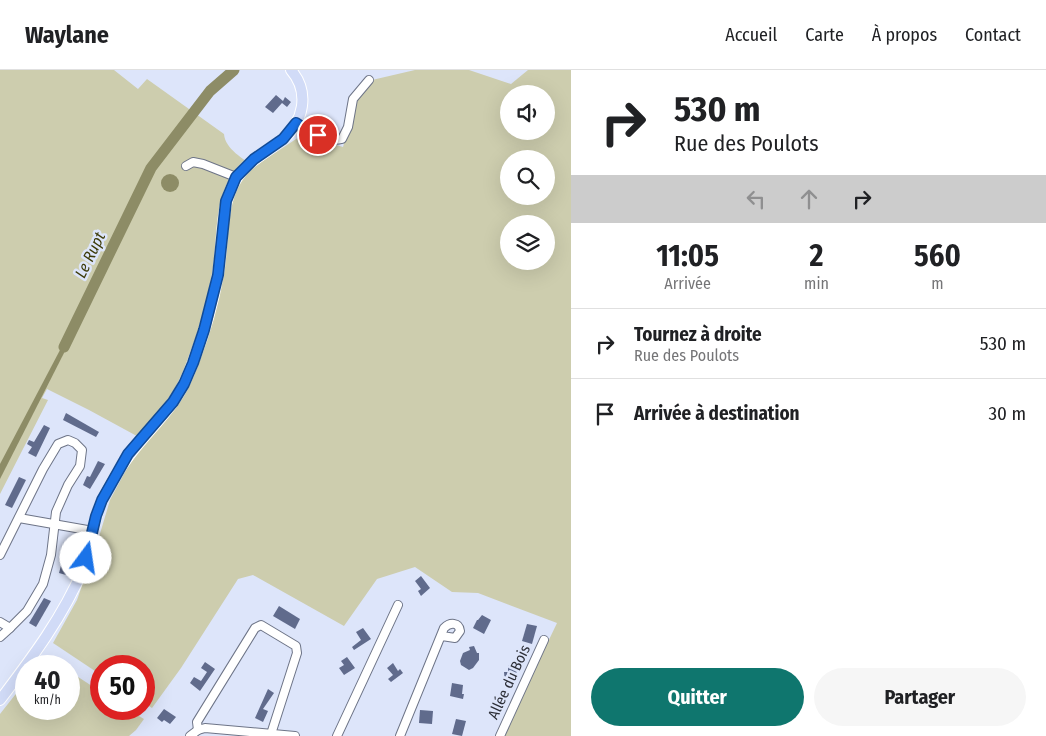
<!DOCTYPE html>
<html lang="fr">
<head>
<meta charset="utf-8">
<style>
  :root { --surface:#fff; --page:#f6f6f6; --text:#202124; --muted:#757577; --line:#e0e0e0; --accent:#0f766e }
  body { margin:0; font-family:"Fira Sans Condensed",sans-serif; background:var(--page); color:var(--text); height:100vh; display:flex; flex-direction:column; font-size:19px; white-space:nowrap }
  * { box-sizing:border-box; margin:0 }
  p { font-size:16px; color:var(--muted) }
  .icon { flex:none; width:28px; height:28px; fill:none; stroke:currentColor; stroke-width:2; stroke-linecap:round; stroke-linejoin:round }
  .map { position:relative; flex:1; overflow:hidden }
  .details { display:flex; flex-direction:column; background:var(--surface); width:475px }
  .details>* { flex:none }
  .hud { background:#fff; color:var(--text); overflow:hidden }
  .fabs { position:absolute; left:500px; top:15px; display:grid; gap:10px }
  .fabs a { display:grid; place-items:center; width:55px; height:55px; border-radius:50%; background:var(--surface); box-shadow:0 5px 20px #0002; font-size:25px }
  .speed { position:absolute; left:15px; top:585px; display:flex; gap:10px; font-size:25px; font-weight:700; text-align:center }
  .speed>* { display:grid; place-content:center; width:65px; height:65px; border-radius:50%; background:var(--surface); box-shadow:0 5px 20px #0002; line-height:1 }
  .speed small { font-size:12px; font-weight:400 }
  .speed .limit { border:8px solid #d22; background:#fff; color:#111 }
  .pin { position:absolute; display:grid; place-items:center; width:42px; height:42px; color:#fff; margin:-21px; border:2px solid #fff; border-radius:50%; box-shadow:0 1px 5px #0007 }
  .me { position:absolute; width:55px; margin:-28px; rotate:14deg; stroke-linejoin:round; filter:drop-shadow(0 0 4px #0008) }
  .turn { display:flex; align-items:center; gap:18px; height:105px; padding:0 20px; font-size:22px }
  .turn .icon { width:65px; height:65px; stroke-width:2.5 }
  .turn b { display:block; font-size:35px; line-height:42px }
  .lanes { display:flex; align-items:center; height:48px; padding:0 20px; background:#0003; justify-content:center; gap:25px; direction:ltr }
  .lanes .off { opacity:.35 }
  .eta { display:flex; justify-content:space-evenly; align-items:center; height:85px; text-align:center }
  .eta b { font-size:30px; font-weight:700; line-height:35px }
  .primary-button { display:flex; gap:10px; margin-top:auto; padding:10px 20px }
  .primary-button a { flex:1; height:58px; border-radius:30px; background:var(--accent); color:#fff; font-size:20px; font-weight:700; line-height:58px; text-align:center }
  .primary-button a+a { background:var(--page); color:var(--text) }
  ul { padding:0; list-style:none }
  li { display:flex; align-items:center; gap:15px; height:70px; padding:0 20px; border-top:1px solid var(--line) }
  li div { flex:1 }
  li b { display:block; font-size:19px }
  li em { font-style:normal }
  header { display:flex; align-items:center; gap:30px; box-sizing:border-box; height:70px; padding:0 25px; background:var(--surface); border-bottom:1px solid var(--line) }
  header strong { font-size:24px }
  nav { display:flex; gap:28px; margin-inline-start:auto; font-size:18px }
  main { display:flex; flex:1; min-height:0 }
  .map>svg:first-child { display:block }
  .green { fill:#cdcdae; fill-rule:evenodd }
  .water { fill:#8d8c66 }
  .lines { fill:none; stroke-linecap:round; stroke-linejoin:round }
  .river { stroke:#8d8c66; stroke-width:11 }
  .building { fill:#606b8c }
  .minor-casing { stroke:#6d7487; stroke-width:10 }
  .major-casing { stroke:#fff; stroke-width:12 }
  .minor { stroke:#fff; stroke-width:8 }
  .major { stroke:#d1dbf7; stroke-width:10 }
  .route-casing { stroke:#114b97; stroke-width:12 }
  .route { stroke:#1a73e8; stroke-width:9 }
  .labels { text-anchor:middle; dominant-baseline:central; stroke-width:5; stroke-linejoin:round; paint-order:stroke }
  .street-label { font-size:15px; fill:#2c2e36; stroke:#dde5fa }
  .water-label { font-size:16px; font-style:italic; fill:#3d3b09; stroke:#dde5fa }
</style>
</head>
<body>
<header>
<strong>Waylane</strong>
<nav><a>Accueil</a><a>Carte</a><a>À propos</a><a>Contact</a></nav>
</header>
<main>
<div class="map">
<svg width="571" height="666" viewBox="0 0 571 666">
  <rect width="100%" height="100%" fill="#dde5fa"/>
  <!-- green -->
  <g class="green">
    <path d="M0,0H114L138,19L147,9L224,64C225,79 244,89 254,97L302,65L343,77L356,29L372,10L415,0H469L511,14L528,0H571V666H503L557,553L478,523L452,522L415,497L377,509L344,556L253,505L238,509L181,598L152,638L144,633V596H101V605L53,573L77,530L99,467L110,430L126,400L146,371L89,340L47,319L42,328L48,330L0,424ZM509,24H546V61H509ZM509,89H546V126H509ZM509,154H546V191H509Z"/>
    <path d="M69,601L101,622V639H127L144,649L136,660L129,666H0V644L26,611V639H69Z"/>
  </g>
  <!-- water -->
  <g class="water">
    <circle cx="170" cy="113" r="9"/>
    <path d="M71,263L64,283L0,409V394L60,280Z"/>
  </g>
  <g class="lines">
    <!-- river -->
    <path class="river" d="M64,277L151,98L210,21L234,0"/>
  </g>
  <!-- building -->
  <g class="building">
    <path d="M276,25L283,31L285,27L291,32L287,37L282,33L273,43L265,37Z"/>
    <path d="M66,343L99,362L96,367L63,350Z"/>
    <path d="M44,355L50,358L36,387L28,383L32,377L27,374L29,370L34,372Z"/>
    <path d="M98,391L105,394L90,419L83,415L87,406L90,407Z"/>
    <path d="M19,407L26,410L12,438L5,435Z"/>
    <path d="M67,473L75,476L66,505L59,503Z"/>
    <path d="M421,506L430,518L421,526L418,521L421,519L415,511Z"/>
    <path d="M44,528L51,531L36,557L29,553Z"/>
    <path d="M279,536L300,549L295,559L273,546Z"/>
    <path d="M482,545L491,550L484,564L473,558L477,550H478Z"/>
    <path d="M527,554L537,556L532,574L522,571Z"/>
    <path d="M363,558L371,569L354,580L352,577L361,570L356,562Z"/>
    <path d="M474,576L477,583H479V590L473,598L469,600L461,595L460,591L463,583L470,580L469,577Z"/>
    <path d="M347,587L355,598L344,605L339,598L344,595L341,591Z"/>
    <path d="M205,592L215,599L200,621L190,613L194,607L201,611L207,602L201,598Z"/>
    <path d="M393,593L398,601L400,599L403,603L391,612L388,609L393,605L387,598Z"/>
    <path d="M508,595L518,596L514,613H505L504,602H508Z"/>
    <path d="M452,613L463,615L462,624H464L463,629L450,626Z"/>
    <path d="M268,619L274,623L263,639L268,641L263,652L255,648Z"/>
    <path d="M164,639L176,647L170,654L164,650L162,652L157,648Z"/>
    <path d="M420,640L433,641L432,654L419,653Z"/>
    <path d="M456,649L466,651L462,666L452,664Z"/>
  </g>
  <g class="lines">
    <defs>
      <g id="minor">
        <path d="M296,53C307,61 327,73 342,69L348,57L353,29L369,10"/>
        <path d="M186,96L193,92L203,94L236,107"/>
        <path d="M19,448L93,461"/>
        <path d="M0,485L43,399L58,374L68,370L75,373L82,380L80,396L68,415L56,442L51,485L43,514L27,541L10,558L0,552"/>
        <path d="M0,567L10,558"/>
        <path d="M198,660L197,652L255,558L261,555L296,576L297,583L271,664"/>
        <path d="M190,666L198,660L205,658L295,666"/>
        <path d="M337,666L398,535"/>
        <path d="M400,666L444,558C450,552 459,552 460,561L455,568L442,566"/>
        <path d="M500,666L544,570"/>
      </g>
      <path id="major" d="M0,630C31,589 63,547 83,499C89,482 91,465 96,448C100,431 110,415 119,400C134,375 156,356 173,332C182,320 188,306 193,292C204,264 213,234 218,204C223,176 220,145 231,119C241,94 263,85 282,70C304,52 310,22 291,0"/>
    </defs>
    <!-- minor casing -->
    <use href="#minor" class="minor-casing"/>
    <!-- major casing -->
    <use href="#major" class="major-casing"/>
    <!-- minor -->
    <use href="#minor" class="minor"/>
    <!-- major -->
    <use href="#major" class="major"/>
  </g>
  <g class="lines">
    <defs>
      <path id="route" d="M86,488L96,446L102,430L128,384L173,332L184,314L193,293L204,260L218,205L226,131L236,107L254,89L283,69L296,53L306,60L318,65"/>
    </defs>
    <!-- route casing -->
    <use href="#route" class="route-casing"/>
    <!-- route -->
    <use href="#route" class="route"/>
  </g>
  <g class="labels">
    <!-- street labels -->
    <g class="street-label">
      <text transform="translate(509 612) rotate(-65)">Allée du Bois</text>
    </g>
    <!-- water labels -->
    <g class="water-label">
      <text transform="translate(90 185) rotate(-64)">Le Rupt</text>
    </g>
  </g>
</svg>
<div class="fabs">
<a><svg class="icon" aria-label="sound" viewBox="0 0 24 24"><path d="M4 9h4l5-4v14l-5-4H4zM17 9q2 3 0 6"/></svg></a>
<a><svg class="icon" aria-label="search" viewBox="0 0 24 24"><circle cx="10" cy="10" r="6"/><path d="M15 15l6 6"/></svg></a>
<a><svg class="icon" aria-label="layers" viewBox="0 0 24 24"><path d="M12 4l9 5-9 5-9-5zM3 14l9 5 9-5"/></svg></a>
</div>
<div class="speed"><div>40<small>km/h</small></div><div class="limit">50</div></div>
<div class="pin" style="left:318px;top:65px;background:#d93025"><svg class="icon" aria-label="arrive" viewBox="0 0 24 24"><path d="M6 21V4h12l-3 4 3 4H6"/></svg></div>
<svg class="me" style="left:86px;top:488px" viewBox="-20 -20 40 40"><circle r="19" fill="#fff"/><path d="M0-13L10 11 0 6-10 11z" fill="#1a73e8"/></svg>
</div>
<section class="details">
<div class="hud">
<div class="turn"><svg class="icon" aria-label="right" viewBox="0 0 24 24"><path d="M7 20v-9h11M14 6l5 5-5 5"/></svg><div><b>530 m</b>Rue des Poulots</div></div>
<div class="lanes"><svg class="icon off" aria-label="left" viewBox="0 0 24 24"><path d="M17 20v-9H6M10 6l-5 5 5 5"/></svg><svg class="icon off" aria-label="ahead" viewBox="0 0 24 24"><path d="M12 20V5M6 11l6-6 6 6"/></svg><svg class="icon" aria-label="right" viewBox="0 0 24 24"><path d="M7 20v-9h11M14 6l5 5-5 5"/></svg></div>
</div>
<div class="eta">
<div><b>11:05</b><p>Arrivée</p></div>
<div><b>2</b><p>min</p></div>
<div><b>560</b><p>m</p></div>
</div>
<ul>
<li><svg class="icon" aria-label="right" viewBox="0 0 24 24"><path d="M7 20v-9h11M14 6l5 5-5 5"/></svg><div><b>Tournez à droite</b><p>Rue des Poulots</p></div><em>530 m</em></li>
<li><svg class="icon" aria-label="arrive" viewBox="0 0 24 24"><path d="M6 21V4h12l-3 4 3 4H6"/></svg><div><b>Arrivée à destination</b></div><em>30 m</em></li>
</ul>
<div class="primary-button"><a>Quitter</a><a>Partager</a></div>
</section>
</main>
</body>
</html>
